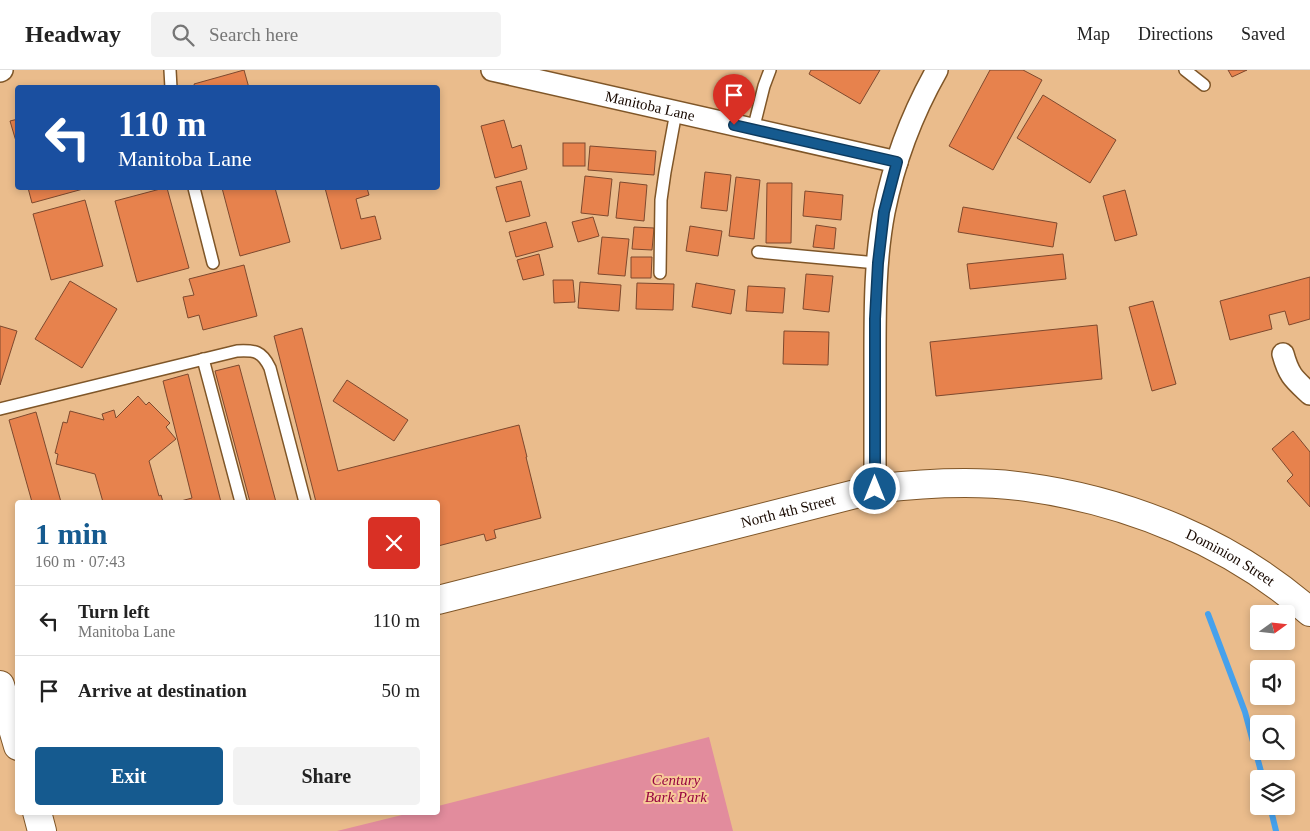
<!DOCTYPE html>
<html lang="en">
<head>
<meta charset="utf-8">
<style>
  :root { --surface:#fff; --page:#f2f2f2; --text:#222; --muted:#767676; --line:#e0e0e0; --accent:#155a8f }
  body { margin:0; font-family:"Times New Roman",serif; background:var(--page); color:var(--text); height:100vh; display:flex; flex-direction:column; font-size:19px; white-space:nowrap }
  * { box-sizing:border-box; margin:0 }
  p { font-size:16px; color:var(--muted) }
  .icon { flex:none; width:28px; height:28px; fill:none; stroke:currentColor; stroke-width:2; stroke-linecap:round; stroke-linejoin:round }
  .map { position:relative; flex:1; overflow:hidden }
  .sheet { position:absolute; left:15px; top:430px; width:425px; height:315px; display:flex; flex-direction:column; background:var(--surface); border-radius:5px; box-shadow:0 2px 8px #0003 }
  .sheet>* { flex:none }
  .guide { position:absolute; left:15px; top:15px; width:425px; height:105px; border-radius:5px; box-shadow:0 2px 8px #0003; background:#1a4fa0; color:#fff; overflow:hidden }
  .needle { width:32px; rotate:75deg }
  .buttons { position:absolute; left:1250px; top:535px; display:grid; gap:10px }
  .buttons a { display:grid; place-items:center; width:45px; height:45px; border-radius:5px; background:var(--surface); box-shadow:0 2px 8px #0003; font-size:25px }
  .pin { position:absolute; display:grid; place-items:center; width:42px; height:42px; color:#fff; margin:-51px -21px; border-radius:50% 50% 50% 0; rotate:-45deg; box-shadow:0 0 5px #0007 }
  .pin .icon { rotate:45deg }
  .me { position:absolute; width:55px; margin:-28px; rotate:0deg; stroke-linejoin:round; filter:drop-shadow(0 0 4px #0008) }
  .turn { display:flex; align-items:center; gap:18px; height:105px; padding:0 20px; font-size:22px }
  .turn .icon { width:65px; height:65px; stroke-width:2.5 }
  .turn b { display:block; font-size:35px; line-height:42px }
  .round { display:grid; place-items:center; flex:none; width:52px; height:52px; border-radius:5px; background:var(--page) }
  .summary { display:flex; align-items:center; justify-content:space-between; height:85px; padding:0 20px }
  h1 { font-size:30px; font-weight:800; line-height:38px; color:var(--accent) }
  .action { display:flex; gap:10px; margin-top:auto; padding:10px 20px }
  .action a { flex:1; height:58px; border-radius:5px; background:var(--accent); color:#fff; font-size:20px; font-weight:800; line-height:58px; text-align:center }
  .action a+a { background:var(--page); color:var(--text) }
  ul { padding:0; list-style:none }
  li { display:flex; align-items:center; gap:15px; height:70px; padding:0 20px; border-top:1px solid var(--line) }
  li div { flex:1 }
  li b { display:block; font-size:19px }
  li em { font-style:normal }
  header { display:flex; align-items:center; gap:30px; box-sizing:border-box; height:70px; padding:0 25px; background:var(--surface); border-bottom:1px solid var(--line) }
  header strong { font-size:24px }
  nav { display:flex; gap:28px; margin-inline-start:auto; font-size:18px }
  .search { width:350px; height:45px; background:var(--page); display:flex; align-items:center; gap:12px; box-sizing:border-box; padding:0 18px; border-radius:5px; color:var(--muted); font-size:19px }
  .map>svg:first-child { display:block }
  .green { fill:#e28c9d }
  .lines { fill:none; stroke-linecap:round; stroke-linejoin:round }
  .stream { stroke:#46a1ec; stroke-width:6 }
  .building { fill:#e7824d; stroke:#7e492e }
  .service-casing { stroke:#7f5628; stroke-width:14 }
  .minor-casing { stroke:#7f5628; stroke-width:24 }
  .tertiary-casing { stroke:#7f5628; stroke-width:30 }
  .secondary-casing { stroke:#7f5628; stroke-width:30 }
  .service { stroke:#fff; stroke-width:11 }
  .minor { stroke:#fff; stroke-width:21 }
  .tertiary { stroke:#fff; stroke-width:28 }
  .secondary { stroke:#fff; stroke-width:28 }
  .route-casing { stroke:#0e3a5d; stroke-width:12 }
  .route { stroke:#155a8f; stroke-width:9 }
  .labels { text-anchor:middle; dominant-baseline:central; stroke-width:4; stroke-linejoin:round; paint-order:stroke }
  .street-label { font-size:15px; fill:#180900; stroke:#f8c999 }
  .park-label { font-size:15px; font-style:italic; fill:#970641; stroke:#f8c999 }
</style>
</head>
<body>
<header>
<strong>Headway</strong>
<div class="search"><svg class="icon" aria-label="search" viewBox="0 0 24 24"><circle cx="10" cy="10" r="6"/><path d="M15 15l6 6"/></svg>Search here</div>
<nav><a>Map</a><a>Directions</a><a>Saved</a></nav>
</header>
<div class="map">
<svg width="1310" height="761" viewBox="0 0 1310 761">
  <rect width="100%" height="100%" fill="#eabc8c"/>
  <!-- green -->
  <path class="green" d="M709,667L733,761H337L410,743L438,742V736Z"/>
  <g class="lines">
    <!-- stream -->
    <g class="stream">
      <path d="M1208,544L1245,642L1263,709"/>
      <path d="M1270,736L1276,761"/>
    </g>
  </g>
  <!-- building -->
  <g class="building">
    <path d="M244,0L249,18H195L194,14Z"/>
    <path d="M811,0H880L860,34L809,4Z"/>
    <path d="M990,0H1023L1042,10L993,100L949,76Z"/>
    <path d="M1228,0H1247L1232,7Z"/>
    <path d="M1043,25L1116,70L1090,113L1017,68Z"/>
    <path d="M18,49V78L10,51Z"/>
    <path d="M504,50L512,78L521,75L527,99L495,108L481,56Z"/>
    <rect x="563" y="73" width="22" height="23"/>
    <path d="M590,76L656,81L654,105L588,100Z"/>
    <path d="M705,102L731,105L727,141L701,138Z"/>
    <path d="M585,106L612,109L608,146L581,143Z"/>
    <path d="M736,107L760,110L754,169L729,166Z"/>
    <path d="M521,111L530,146L506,152L496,117Z"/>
    <path d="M620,112L647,115L644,151L616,148Z"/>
    <path d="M767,113H792L791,173H766Z"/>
    <path d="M28,118H83V119L32,133Z"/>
    <path d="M164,118H167L189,198L137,212L115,131Z"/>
    <path d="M222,118H275L290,172L240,186Z"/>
    <path d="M325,118H367L369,125L356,129L361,149L375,146L381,169L341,179Z"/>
    <path d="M1125,120L1137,165L1115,171L1103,126Z"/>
    <path d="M805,121L843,125L841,150L803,146Z"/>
    <path d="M85,130L103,196L51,210L33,144Z"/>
    <path d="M963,137L1057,153L1053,177L958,162Z"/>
    <path d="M593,147L599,166L578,172L572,152Z"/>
    <path d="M546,152L553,177L516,187L509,162Z"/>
    <path d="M816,155L836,158L834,179L813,177Z"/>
    <path d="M690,156L722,161L718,186L686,181Z"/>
    <path d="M634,157L654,158L652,180L632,179Z"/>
    <path d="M602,167L629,169L625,206L598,204Z"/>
    <path d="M539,184L544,205L523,210L517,190Z"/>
    <path d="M1063,184L1066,209L970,219L967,194Z"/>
    <path d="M631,187H652L651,208H631Z"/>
    <path d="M244,195L257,246L203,260L199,245L188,248L183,227L194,225L189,209Z"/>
    <path d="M806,204L833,206L829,242L803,239Z"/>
    <path d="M1310,207V249L1289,255L1285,241L1269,245L1272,259L1230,270L1220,231Z"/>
    <path d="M553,210H573L575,232L554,233Z"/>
    <path d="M70,211L117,239L82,298L35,269Z"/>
    <path d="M580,212L621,215L619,241L578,238Z"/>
    <path d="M637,213L674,214L673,240L636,239Z"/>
    <path d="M696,213L735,220L731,244L692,237Z"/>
    <path d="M748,216L785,218L783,243L746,241Z"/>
    <path d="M1153,231L1176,314L1152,321L1129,237Z"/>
    <path d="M1097,255L1102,309L936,326L930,272Z"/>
    <path d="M0,256L17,261L0,315Z"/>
    <path d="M302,258L338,401L519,355L527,387H526L541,448L494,460L496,468L486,471L484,464L438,476V432H316L274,266Z"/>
    <path d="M784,261L829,262L828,295L783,294Z"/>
    <path d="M239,295L276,432H250L215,301Z"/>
    <path d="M188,304L221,432H177L192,428L163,311Z"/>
    <path d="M347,310L408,350L394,371L333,331Z"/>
    <path d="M138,326L146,335L149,332L170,353L166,357L176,369L149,391L159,426L161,425L163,432H103L95,404L56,394L58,384L55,383L63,352L67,353L70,341L104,350L102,344L114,340L116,348Z"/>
    <path d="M36,342L61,432H32L9,350Z"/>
    <path d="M1293,361L1310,382V437L1287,411L1293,405L1272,379Z"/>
  </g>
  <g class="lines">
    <defs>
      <g id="service">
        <path d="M170,0L171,18"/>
        <path d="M1185,0L1204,15"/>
        <path d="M753,60L764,16L770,0"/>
        <path d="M194,118L213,193"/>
        <path d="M758,182L877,193"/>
        <path d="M660,203L661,130L665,102L676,42"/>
        <path d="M203,289L241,432"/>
        <path d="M0,339L237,281C255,280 262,281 270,298L305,432"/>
      </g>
      <g id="minor">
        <path id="s1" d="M492,0L897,92"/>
        <path d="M0,1L2,0"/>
        <path d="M1283,284C1289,306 1294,309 1310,324"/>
        <path d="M875,419C875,374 875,330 875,286C875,238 875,189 884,142C894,92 912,44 937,0"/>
      </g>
      <g id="tertiary">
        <path id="s2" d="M438,530L875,419C925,413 976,410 1026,417C1129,431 1232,473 1310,542"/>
      </g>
      <g id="secondary">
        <path d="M0,615L18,676"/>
        <path d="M37,742L42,761"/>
      </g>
    </defs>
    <!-- service casing -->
    <use href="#service" class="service-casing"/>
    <!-- minor casing -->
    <use href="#minor" class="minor-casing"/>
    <!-- tertiary casing -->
    <use href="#tertiary" class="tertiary-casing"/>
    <!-- secondary casing -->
    <use href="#secondary" class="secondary-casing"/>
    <!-- service -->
    <use href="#service" class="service"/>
    <!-- minor -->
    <use href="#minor" class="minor"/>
    <!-- tertiary -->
    <use href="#tertiary" class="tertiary"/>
    <!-- secondary -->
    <use href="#secondary" class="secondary"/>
  </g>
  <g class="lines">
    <defs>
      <path id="route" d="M734,55L897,92L884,142L878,193L875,249V419"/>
    </defs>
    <!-- route casing -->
    <use href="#route" class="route-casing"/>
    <!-- route -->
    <use href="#route" class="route"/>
  </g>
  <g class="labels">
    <!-- street labels -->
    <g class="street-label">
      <text stroke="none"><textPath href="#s1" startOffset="162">Manitoba Lane</textPath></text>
      <text stroke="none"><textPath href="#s2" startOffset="361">North 4th Street</textPath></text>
      <text stroke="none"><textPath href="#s2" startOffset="820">Dominion Street</textPath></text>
    </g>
    <!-- park labels -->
    <g class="park-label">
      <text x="676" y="710">Century<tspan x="676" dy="17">Bark Park</tspan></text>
    </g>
  </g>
</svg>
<div class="buttons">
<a><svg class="needle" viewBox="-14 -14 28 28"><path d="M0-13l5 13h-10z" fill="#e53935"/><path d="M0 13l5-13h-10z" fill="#767676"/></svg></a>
<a><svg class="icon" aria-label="sound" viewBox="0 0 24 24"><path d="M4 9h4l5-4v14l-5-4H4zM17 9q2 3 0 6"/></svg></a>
<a><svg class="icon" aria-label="search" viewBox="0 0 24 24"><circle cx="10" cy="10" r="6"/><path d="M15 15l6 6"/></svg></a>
<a><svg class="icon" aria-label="layers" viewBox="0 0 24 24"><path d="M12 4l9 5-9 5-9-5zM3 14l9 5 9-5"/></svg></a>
</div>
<div class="pin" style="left:734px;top:55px;background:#d93025"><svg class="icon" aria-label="arrive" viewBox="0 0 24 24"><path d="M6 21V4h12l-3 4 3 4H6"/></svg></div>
<svg class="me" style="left:875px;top:419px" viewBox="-20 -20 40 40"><circle r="17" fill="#155a8f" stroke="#fff" stroke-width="3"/><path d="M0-11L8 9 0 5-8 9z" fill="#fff"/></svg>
<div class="guide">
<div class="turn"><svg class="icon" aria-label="left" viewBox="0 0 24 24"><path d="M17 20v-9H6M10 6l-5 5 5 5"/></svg><div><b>110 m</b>Manitoba Lane</div></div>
</div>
<section class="sheet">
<div class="summary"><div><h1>1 min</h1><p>160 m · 07:43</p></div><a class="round" style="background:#d93025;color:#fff"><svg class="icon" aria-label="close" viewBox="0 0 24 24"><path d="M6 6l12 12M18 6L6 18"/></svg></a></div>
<ul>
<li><svg class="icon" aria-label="left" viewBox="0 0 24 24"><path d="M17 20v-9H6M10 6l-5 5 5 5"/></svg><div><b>Turn left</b><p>Manitoba Lane</p></div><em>110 m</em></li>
<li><svg class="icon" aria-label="arrive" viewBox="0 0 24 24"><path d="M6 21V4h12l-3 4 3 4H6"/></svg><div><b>Arrive at destination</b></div><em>50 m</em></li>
</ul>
<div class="action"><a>Exit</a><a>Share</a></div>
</section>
</div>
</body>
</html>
